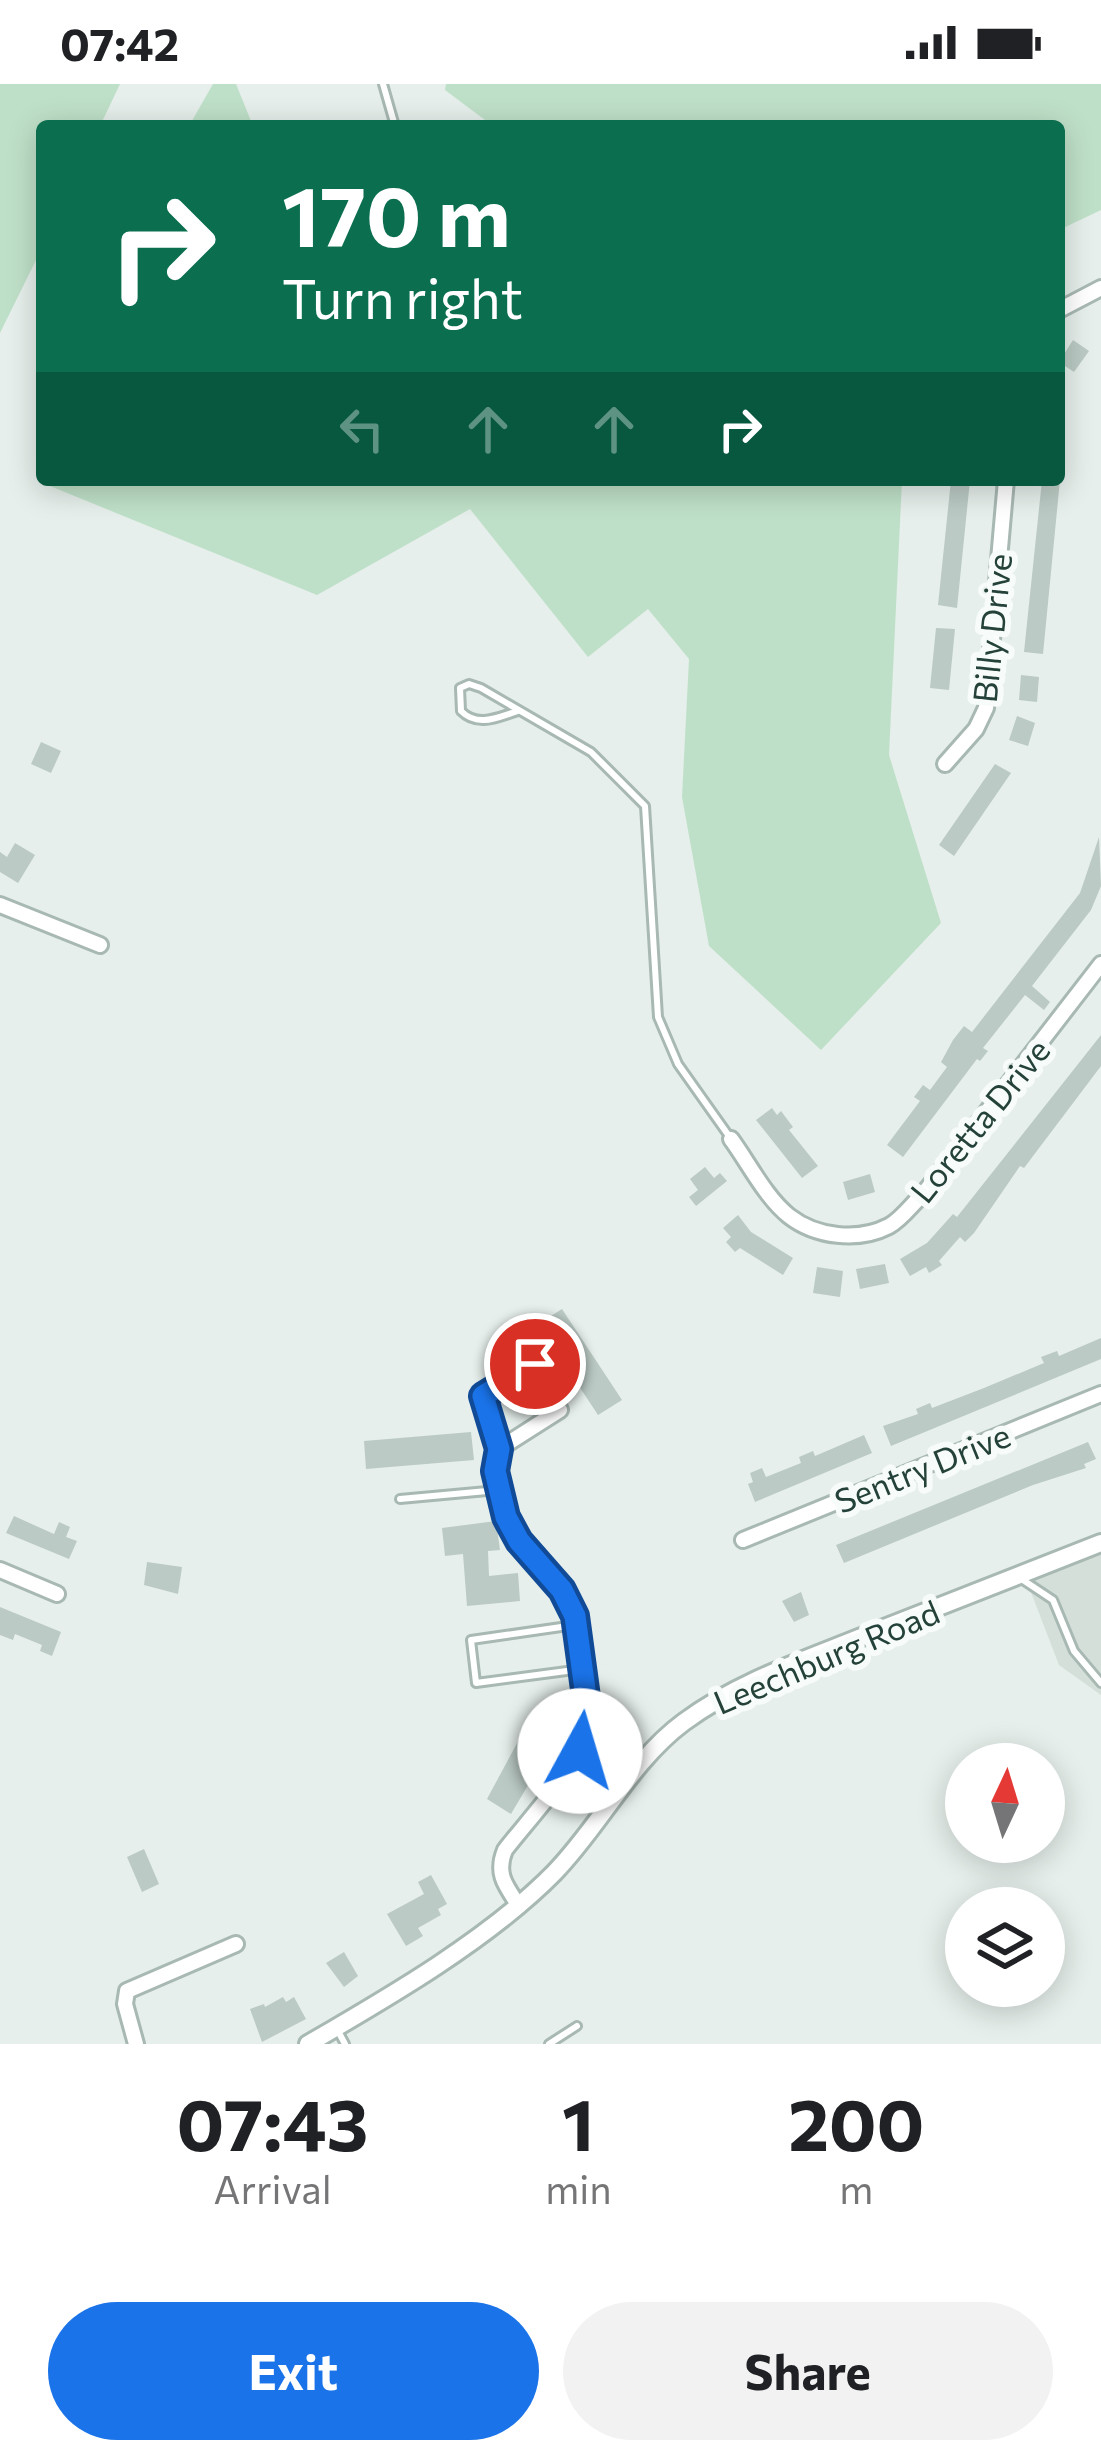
<!DOCTYPE html>
<html lang="en">
<head>
<meta charset="utf-8">
<style>
  :root { --surface:#fff; --page:#f2f2f2; --text:#202124; --muted:#757577; --accent:#1a73e8 }
  body { margin:0; font-family:Commissioner,sans-serif; background:var(--page); color:var(--text); height:100vh; display:flex; flex-direction:column; font-size:45px; white-space:nowrap }
  * { box-sizing:border-box; margin:0 }
  p { font-size:39px; color:var(--muted) }
  .icon { flex:none; width:66px; height:66px; fill:none; stroke:currentColor; stroke-width:2; stroke-linecap:round; stroke-linejoin:round }
  .map { position:relative; height:1960px; overflow:hidden }
  .sheet { display:flex; flex-direction:column; background:var(--surface); flex:1 }
  .sheet>* { flex:none }
  .guide { position:absolute; left:36px; top:36px; width:1029px; height:366px; border-radius:12px; box-shadow:0 6px 30px #0003; background:#0b6e4f; color:#fff; overflow:hidden }
  .needle { width:78px; rotate:4deg }
  .buttons { position:absolute; left:945px; top:1659px; display:grid; gap:24px }
  .buttons a { display:grid; place-items:center; width:120px; height:120px; border-radius:50%; background:var(--surface); box-shadow:0 6px 30px #0003; font-size:60px }
  .pin { position:absolute; display:grid; place-items:center; width:102px; height:102px; color:#fff; margin:-51px; border:6px solid #fff; border-radius:50%; box-shadow:0 3px 12px #0007 }
  .me { position:absolute; width:132px; margin:-66px; rotate:6deg; stroke-linejoin:round; filter:drop-shadow(0 0 9px #0008) }
  .turn { display:flex; align-items:center; gap:42px; height:252px; padding:0 48px; font-size:54px }
  .turn .icon { width:156px; height:156px; stroke-width:2.5 }
  .turn b { display:block; font-size:84px; line-height:102px }
  .lanes { display:flex; align-items:center; height:114px; padding:0 48px; background:#0003; justify-content:center; gap:60px; direction:ltr }
  .lanes .off { opacity:.35 }
  .eta { display:flex; justify-content:space-evenly; align-items:center; height:204px; text-align:center }
  .eta b { font-size:72px; font-weight:700; line-height:84px }
  .action { display:flex; gap:24px; margin-top:auto; padding:24px 48px }
  .action a { flex:1; height:138px; border-radius:72px; background:var(--accent); color:#fff; font-size:48px; font-weight:700; line-height:138px; text-align:center }
  .action a+a { background:var(--page); color:var(--text) }
  .status { display:flex; justify-content:space-between; align-items:center; height:84px; padding:0 60px; background:var(--surface); direction:ltr }
  .status svg { height:33px; fill:currentColor }
  .map>svg:first-child { display:block }
  .built { fill:#d4dfda }
  .green { fill:#bfe0c8 }
  .building { fill:#bbcac4 }
  .lines { fill:none; stroke-linecap:round; stroke-linejoin:round }
  .service-casing { stroke:#a8b8b2; stroke-width:12 }
  .minor-casing { stroke:#a8b8b2; stroke-width:20 }
  .tertiary-casing { stroke:#a8b8b2; stroke-width:22 }
  .service { stroke:#fff; stroke-width:6 }
  .minor { stroke:#fff; stroke-width:14 }
  .tertiary { stroke:#fff; stroke-width:16 }
  .route-casing { stroke:#114b97; stroke-width:30 }
  .route { stroke:#1a73e8; stroke-width:21 }
  .labels { text-anchor:middle; dominant-baseline:central; stroke-width:12; stroke-linejoin:round; paint-order:stroke }
  .street-label { font-size:33px; fill:#24423a; stroke:#f7fbf9 }
</style>
</head>
<body>
<div class="status"><b>07:42</b><svg viewBox="0 0 49 12"><path d="M0 12V9h3v3zM5 12V6h3v6zM10 12V3h3v9zM15 12V0h3v12zM26 1h20v11H26zM47 4h2v5h-2z"/></svg></div>
<div class="map">
<svg width="1101" height="1960" viewBox="0 0 1101 1960">
  <rect width="100%" height="100%" fill="#e6efeb"/>
  <!-- built -->
  <path class="built" d="M1101,1461V1611L1059,1581L1024,1490Z"/>
  <!-- green -->
  <g class="green">
    <path d="M0,0H120L100,42H42V164L0,249Z"/>
    <path d="M213,0H236L253,42H189Z"/>
    <path d="M446,0H1101V126L1059,146V42H493L445,6Z"/>
    <path d="M52,396H902L889,671L941,839L821,966L709,862L682,713L689,575L648,525L588,573L470,425L317,511L50,402Z"/>
  </g>
  <!-- building -->
  <g class="building">
    <path d="M1073,256L1089,267L1074,288L1059,278Z"/>
    <path d="M951,396H970L957,524L938,521Z"/>
    <path d="M1042,396H1060L1043,570L1024,568Z"/>
    <path d="M936,544L955,545L949,606L930,604Z"/>
    <path d="M1021,591L1039,593L1037,618L1019,616Z"/>
    <path d="M1017,632L1035,639L1028,662L1009,656Z"/>
    <path d="M41,658L61,667L51,689L31,680Z"/>
    <path d="M995,680L1011,689L954,772L939,761Z"/>
    <path d="M1099,753L1101,802L1091,826L1032,902L1050,918L1044,926L1025,911L983,964L988,967L980,977L977,975L903,1073L887,1061L920,1017L914,1013L923,1001L930,1006L947,983L941,978L953,956L964,942L972,948L1080,809Z"/>
    <path d="M15,759L35,771L18,799L0,788V768L7,773Z"/>
    <path d="M1101,951V982L1024,1084L1020,1082L974,1149L965,1158L960,1153L939,1177L942,1181L929,1189L926,1183L910,1192L900,1175L927,1159L953,1130L957,1133Z"/>
    <path d="M772,1024L777,1031L781,1027L793,1043L789,1046L818,1082L802,1094L756,1036Z"/>
    <path d="M705,1083L714,1094L720,1089L727,1097L696,1122L689,1113L698,1106L690,1095Z"/>
    <path d="M870,1090L875,1108L848,1116L843,1098Z"/>
    <path d="M738,1131L751,1148L793,1174L783,1191L740,1164L735,1168L726,1158L731,1153L723,1144Z"/>
    <path d="M885,1180L889,1199L860,1205L856,1185Z"/>
    <path d="M817,1183L843,1187L840,1213L813,1209Z"/>
    <path d="M562,1225L622,1316L598,1331L538,1240Z"/>
    <path d="M1101,1254V1275L891,1362L883,1342L918,1330L916,1325L930,1319L932,1324L984,1304L1044,1279L1041,1273L1057,1267L1059,1272Z"/>
    <path d="M471,1348L474,1376L366,1385L364,1357Z"/>
    <path d="M864,1351L872,1369L755,1418L748,1400L753,1398L750,1389L762,1384L766,1393L801,1379L799,1373L813,1367L815,1372Z"/>
    <path d="M1088,1358L1096,1375L1084,1380L1086,1384L1033,1401L844,1479L836,1461Z"/>
    <path d="M14,1432L54,1450L59,1438L70,1443L66,1453L77,1457L69,1475L6,1449Z"/>
    <path d="M496,1437L500,1466L488,1467L489,1492L518,1489L520,1517L467,1522L463,1470L445,1472L442,1444Z"/>
    <path d="M147,1478L182,1483L178,1510L144,1501Z"/>
    <path d="M801,1508L809,1531L794,1538L782,1517Z"/>
    <path d="M0,1523L61,1548L52,1572L40,1567L42,1561L15,1550L13,1556L0,1551Z"/>
    <path d="M538,1620L560,1634L547,1655L553,1659L511,1730L487,1715Z"/>
    <path d="M144,1765L159,1800L142,1808L127,1773Z"/>
    <path d="M431,1791L447,1820L438,1825L441,1831L418,1844L423,1852L406,1862L387,1830L424,1810L418,1798Z"/>
    <path d="M344,1868L358,1892L344,1903L326,1879Z"/>
    <path d="M283,1913L286,1918L294,1913L306,1935L262,1958L250,1925L264,1920L265,1923Z"/>
  </g>
  <g class="lines">
    <defs>
      <g id="service">
        <path d="M383,0L395,42"/>
        <path d="M518,627C498,633 478,644 461,627L460,604L469,600L481,604L591,668L645,722L658,933L678,980L729,1052"/>
        <path d="M498,1361L483,1312L535,1280"/>
        <path d="M400,1415L498,1406"/>
        <path d="M1020,1494L1053,1516L1074,1567L1101,1599"/>
        <path d="M575,1541L471,1556L476,1599L582,1585"/>
        <path d="M338,1947L345,1960"/>
        <path d="M549,1960L577,1942"/>
      </g>
      <g id="minor">
        <path d="M1059,226L1101,204"/>
        <path d="M945,680L976,645L986,624L1006,396"/>
        <path d="M0,821L100,861"/>
        <path d="M731,1055C748,1078 766,1114 789,1132C816,1153 858,1158 889,1142C902,1135 913,1119 924,1109L1101,880"/>
        <path d="M743,1456L1101,1310"/>
        <path d="M0,1486L57,1510"/>
        <path d="M519,1822C506,1802 495,1790 505,1766C525,1740 571,1690 581,1662C594,1627 583,1542 564,1509C558,1499 548,1491 540,1481C510,1447 492,1411 499,1365L560,1326L533,1275"/>
        <path d="M136,1960L125,1920L127,1907L236,1860"/>
      </g>
      <path id="tertiary" d="M308,1960C389,1913 489,1855 554,1789C600,1742 631,1677 684,1638C738,1598 802,1577 864,1552C943,1521 1022,1490 1101,1459"/>
    </defs>
    <!-- service casing -->
    <use href="#service" class="service-casing"/>
    <!-- minor casing -->
    <use href="#minor" class="minor-casing"/>
    <!-- tertiary casing -->
    <use href="#tertiary" class="tertiary-casing"/>
    <!-- service -->
    <use href="#service" class="service"/>
    <!-- minor -->
    <use href="#minor" class="minor"/>
    <!-- tertiary -->
    <use href="#tertiary" class="tertiary"/>
  </g>
  <g class="lines">
    <defs>
      <path id="route" d="M535,1280L483,1312L499,1365L495,1387L506,1433L519,1457L562,1506L575,1532L589,1635L580,1667"/>
    </defs>
    <!-- route casing -->
    <use href="#route" class="route-casing"/>
    <!-- route -->
    <use href="#route" class="route"/>
  </g>
  <g class="labels">
    <!-- street labels -->
    <g class="street-label">
      <text transform="translate(991 544) rotate(-84)">Billy Drive</text>
      <text transform="translate(979 1036) rotate(-51)">Loretta Drive</text>
      <text transform="translate(922 1383) rotate(-22)">Sentry Drive</text>
      <text transform="translate(826 1572) rotate(-23)">Leechburg Road</text>
    </g>
  </g>
</svg>
<div class="buttons">
<a><svg class="needle" viewBox="-14 -14 28 28"><path d="M0-13l5 13h-10z" fill="#e53935"/><path d="M0 13l5-13h-10z" fill="#757577"/></svg></a>
<a><svg class="icon" aria-label="layers" viewBox="0 0 24 24"><path d="M12 4l9 5-9 5-9-5zM3 14l9 5 9-5"/></svg></a>
</div>
<div class="pin" style="left:535px;top:1280px;background:#d93025"><svg class="icon" aria-label="arrive" viewBox="0 0 24 24"><path d="M6 21V4h12l-3 4 3 4H6"/></svg></div>
<svg class="me" style="left:580px;top:1667px" viewBox="-20 -20 40 40"><circle r="19" fill="#fff"/><path d="M0-13L10 11 0 6-10 11z" fill="#1a73e8"/></svg>
<div class="guide">
<div class="turn"><svg class="icon" aria-label="right" viewBox="0 0 24 24"><path d="M7 20v-9h11M14 6l5 5-5 5"/></svg><div><b>170 m</b>Turn right</div></div>
<div class="lanes"><svg class="icon off" aria-label="left" viewBox="0 0 24 24"><path d="M17 20v-9H6M10 6l-5 5 5 5"/></svg><svg class="icon off" aria-label="ahead" viewBox="0 0 24 24"><path d="M12 20V5M6 11l6-6 6 6"/></svg><svg class="icon off" aria-label="ahead" viewBox="0 0 24 24"><path d="M12 20V5M6 11l6-6 6 6"/></svg><svg class="icon" aria-label="right" viewBox="0 0 24 24"><path d="M7 20v-9h11M14 6l5 5-5 5"/></svg></div>
</div>
</div>
<section class="sheet">
<div class="eta">
<div><b>07:43</b><p>Arrival</p></div>
<div><b>1</b><p>min</p></div>
<div><b>200</b><p>m</p></div>
</div>
<div class="action"><a>Exit</a><a>Share</a></div>
</section>
</body>
</html>
